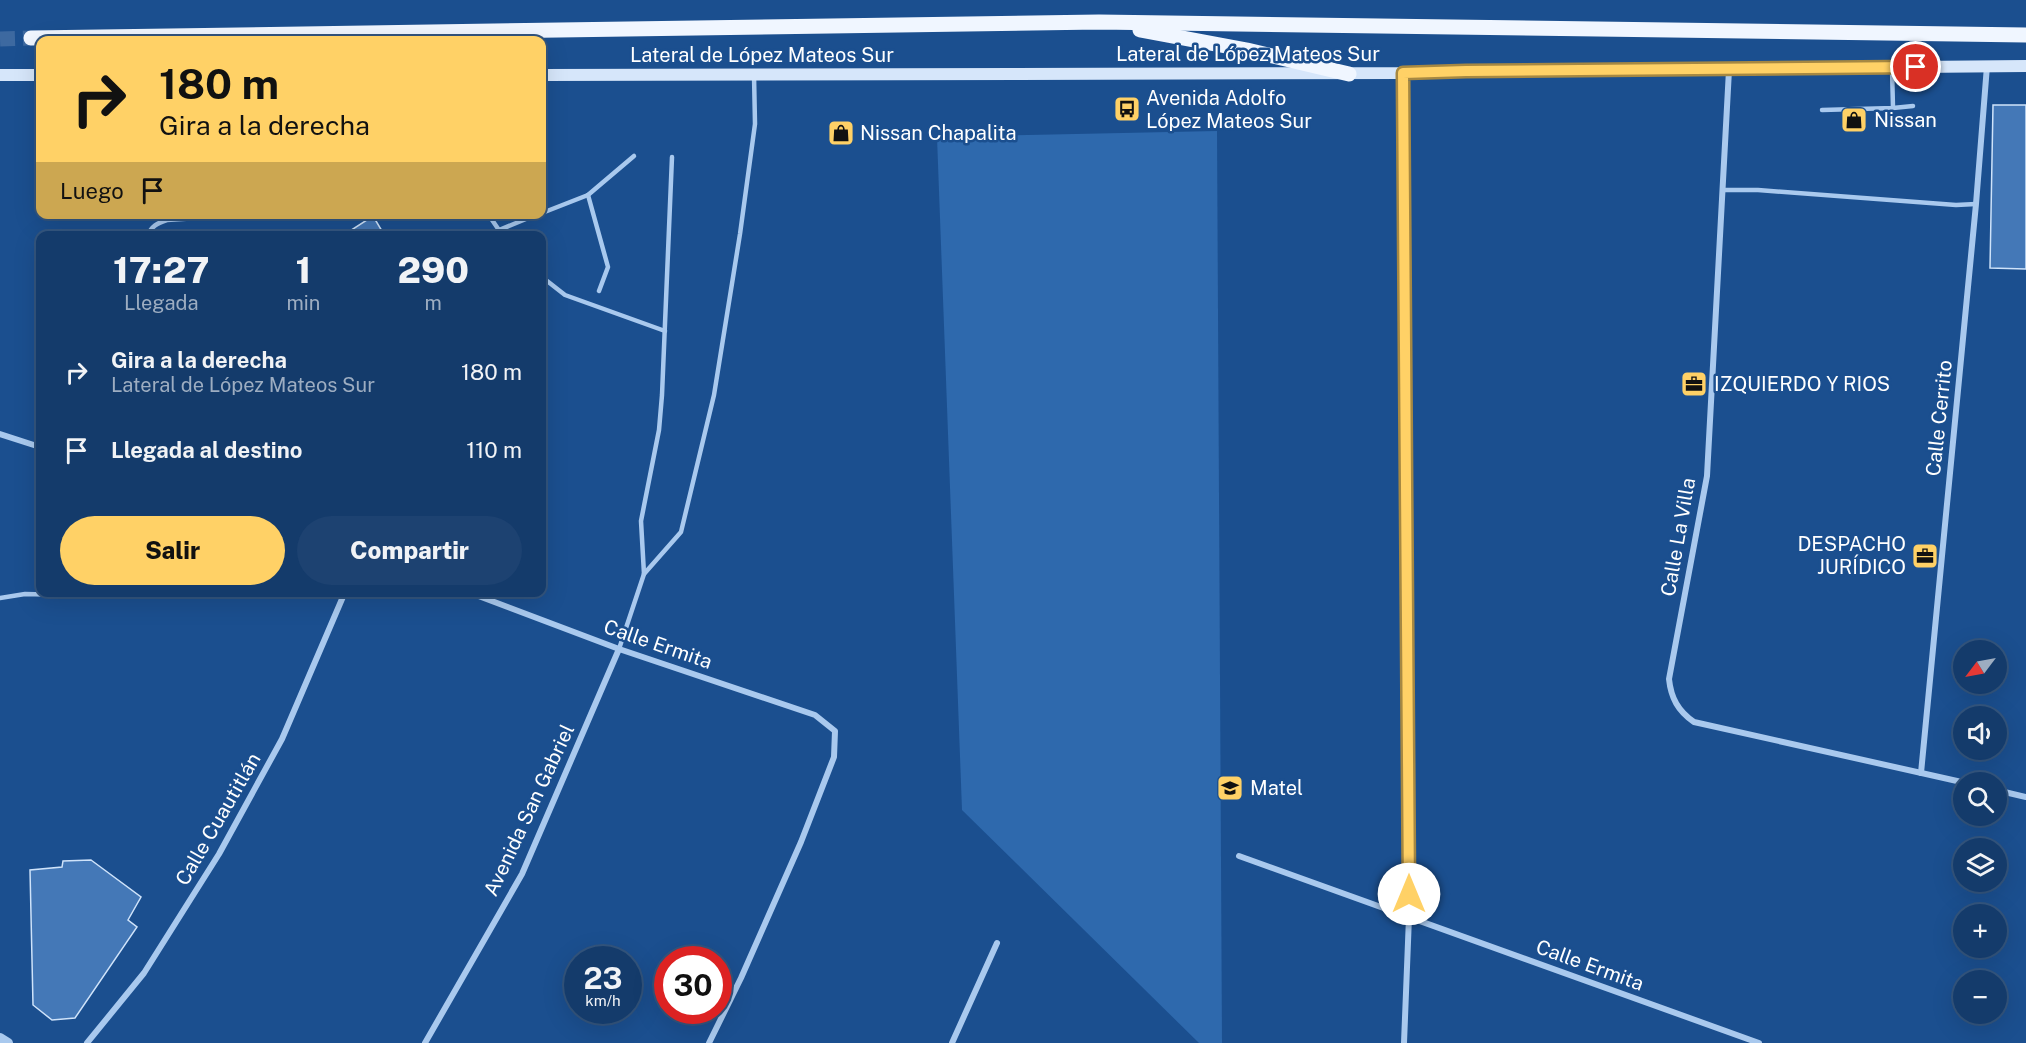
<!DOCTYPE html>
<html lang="es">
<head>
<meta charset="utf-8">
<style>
  :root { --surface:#143b6b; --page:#1d4271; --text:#f1f3f6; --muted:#9dadc1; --line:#33557e; --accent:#ffd166 }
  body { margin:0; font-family:"Public Sans",sans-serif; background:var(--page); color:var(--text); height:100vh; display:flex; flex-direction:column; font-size:22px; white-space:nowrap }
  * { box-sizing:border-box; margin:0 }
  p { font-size:20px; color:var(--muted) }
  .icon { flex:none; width:33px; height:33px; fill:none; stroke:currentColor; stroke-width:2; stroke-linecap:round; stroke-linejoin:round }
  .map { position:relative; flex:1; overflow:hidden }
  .sheet { position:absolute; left:36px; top:231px; width:510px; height:366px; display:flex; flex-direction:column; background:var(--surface); border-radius:12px; box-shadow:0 6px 24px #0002,0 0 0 2px var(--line) }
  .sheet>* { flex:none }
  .guide { position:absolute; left:36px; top:36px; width:510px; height:183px; border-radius:12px; box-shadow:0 6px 24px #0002,0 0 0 2px var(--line); background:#ffd166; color:#111; overflow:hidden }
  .needle { width:39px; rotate:238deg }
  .buttons { position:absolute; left:1953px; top:640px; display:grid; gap:12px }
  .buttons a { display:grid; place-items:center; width:54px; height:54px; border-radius:50%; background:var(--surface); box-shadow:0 6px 24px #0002,0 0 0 2px var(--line); font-size:30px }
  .speed { position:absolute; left:564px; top:946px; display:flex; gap:12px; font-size:30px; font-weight:700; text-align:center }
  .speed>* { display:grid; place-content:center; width:78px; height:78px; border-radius:50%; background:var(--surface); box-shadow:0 6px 24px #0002,0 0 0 2px var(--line); line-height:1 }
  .speed small { font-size:15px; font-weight:400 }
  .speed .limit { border:9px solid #d22; background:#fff; color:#111 }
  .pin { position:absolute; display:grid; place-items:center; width:51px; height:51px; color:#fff; margin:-26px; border:3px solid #fff; border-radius:50%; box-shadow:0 2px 6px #0007 }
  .me { position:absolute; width:66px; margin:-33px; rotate:0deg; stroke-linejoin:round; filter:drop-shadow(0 0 4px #0008) }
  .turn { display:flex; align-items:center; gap:21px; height:126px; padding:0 24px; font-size:27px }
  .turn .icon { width:78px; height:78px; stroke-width:2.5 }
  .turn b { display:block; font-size:42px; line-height:51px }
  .then { display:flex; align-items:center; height:57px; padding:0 24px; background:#0003; gap:12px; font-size:22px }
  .eta { display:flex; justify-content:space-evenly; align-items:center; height:102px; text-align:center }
  .eta b { font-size:36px; font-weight:800; line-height:42px }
  .action { display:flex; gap:12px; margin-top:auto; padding:12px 24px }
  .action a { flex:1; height:69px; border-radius:36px; background:var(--accent); color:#111; font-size:24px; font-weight:800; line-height:69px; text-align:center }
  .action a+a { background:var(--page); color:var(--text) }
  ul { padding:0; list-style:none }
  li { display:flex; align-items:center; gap:18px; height:78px; padding:0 24px }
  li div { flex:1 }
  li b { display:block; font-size:22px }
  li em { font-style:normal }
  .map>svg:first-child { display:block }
  .green { fill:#2e69ad }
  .building { fill:#4478b7; stroke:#cfe3fa; stroke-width:1.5 }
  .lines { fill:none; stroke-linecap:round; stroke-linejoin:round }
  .primary-tunnel { stroke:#3d69a0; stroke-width:15; stroke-dasharray:15 8; stroke-linecap:butt }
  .service { stroke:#a9c9ee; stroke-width:4.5 }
  .minor { stroke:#a9c9ee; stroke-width:6 }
  .tertiary { stroke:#a9c9ee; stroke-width:10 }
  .secondary { stroke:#d6e6fa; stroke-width:12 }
  .primary { stroke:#f0f6ff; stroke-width:15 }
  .route-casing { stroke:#a68842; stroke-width:15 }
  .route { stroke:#ffd166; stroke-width:10 }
  .labels { text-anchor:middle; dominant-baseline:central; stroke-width:5; stroke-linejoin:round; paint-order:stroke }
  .street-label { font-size:20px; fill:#fff; stroke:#1b4f8f }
  .poi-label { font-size:20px; fill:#fff; stroke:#1b4f8f; text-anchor:start }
</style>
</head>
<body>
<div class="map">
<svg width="2026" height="1043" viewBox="0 0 2026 1043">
  <rect width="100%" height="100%" fill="#1b4f8f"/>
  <!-- green -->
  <path class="green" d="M1217,131L1222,1043H1199L962,810L937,137Z"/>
  <!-- building -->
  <g class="building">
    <path d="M1993,105H2026V269L1990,268Z"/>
    <path d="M373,216L385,236H342Z"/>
    <path d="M91,860L141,897L128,920L137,927L75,1018L52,1020L33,1005L30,870L62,867L63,861Z"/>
  </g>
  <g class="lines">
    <!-- primary-tunnel -->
    <path class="primary-tunnel" d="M0,39L31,38"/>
    <!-- service -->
    <g class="service">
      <path d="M1893,108L1913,106"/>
      <path d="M1822,110L1893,108L1892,68"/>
      <path d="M1723,190H1758L1956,205L1976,204"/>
      <path d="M588,195L608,267L599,291"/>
      <path d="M542,213L588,195L634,156"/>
      <path d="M488,214L503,236"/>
      <path d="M499,230L538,214"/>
      <path d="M147,236C152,226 157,223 167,220L259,214"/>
      <path d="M542,277L565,295L665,331"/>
      <path d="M644,574L681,532L714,395L740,234L755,124L754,75"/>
      <path d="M0,598L25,594L65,595L66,592"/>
      <path d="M619,649L644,574L641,521L659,430L662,395L672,157"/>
    </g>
    <!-- minor -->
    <g class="minor">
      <path d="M1729,70L1707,476L1669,679C1671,698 1678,711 1694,722L1966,783"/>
      <path d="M1403,73L1409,917L1404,1043"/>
      <path d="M0,434L40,447"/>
      <path d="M468,592L619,649L815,715L835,731L834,757L801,842L741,978L709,1043"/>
      <path d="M1921,773L1976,204L1987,66"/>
      <path d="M1996,790L2026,797"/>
      <path d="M1239,856L1759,1043"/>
      <path d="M87,1043L144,973L219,854L282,739L345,592"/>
      <path d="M425,1043L522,874L619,649"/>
      <path d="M952,1043L997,943"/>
    </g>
    <!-- tertiary -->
    <path class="tertiary" d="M0,1038L8,1043"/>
    <!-- secondary -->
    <g class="secondary">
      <path d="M0,75H40"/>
      <path d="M542,75L1403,73L1466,71L2026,66"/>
    </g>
    <!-- primary -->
    <g class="primary">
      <path d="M1140,30L1247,50L1349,74"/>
      <path d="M31,38L1099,22L2026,35"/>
    </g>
  </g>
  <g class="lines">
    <defs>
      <path id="route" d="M1409,894L1403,73L1466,71L1916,67"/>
    </defs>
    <!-- route casing -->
    <use href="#route" class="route-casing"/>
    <!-- route -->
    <use href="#route" class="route"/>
  </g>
  <!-- icons -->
  <defs>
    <symbol id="bus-square" viewBox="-11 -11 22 22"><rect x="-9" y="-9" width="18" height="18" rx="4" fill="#ffd166" stroke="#1b4f8f"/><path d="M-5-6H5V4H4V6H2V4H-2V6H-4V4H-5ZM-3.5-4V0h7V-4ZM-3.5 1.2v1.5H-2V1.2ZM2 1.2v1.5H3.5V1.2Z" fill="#111"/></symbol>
    <symbol id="shop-square" viewBox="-11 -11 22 22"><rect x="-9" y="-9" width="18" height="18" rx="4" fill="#ffd166" stroke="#1b4f8f"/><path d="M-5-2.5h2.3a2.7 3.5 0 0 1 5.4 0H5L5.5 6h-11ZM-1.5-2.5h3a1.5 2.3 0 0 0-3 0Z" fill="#111"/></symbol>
    <symbol id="office-square" viewBox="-11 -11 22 22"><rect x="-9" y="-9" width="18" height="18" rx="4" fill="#ffd166" stroke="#1b4f8f"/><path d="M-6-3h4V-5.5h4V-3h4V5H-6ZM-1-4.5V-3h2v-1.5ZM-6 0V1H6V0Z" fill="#111"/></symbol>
    <symbol id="school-square" viewBox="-11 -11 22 22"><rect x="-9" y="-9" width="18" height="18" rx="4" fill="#ffd166" stroke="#1b4f8f"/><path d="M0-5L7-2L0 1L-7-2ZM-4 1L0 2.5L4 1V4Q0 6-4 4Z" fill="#111"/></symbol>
  </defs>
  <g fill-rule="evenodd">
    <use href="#bus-square" x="1112" y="94" width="30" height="30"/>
    <use href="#shop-square" x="1839" y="105" width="30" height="30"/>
    <use href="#shop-square" x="826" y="118" width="30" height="30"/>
    <use href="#office-square" x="1679" y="369" width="30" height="30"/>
    <use href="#office-square" x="1910" y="541" width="30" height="30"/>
    <use href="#school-square" x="1215" y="773" width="30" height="30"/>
  </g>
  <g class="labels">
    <!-- street labels -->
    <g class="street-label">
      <text x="1248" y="54">Lateral de López Mateos Sur</text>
      <text x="762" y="55">Lateral de López Mateos Sur</text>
      <text transform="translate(1939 418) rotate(-84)">Calle Cerrito</text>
      <text transform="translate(1678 537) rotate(-80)">Calle La Villa</text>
      <text transform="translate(658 644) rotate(19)">Calle Ermita</text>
      <text transform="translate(529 810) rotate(-65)">Avenida San Gabriel</text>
      <text transform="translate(218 819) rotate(-60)">Calle Cuautitlán</text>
      <text transform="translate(1590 965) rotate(20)">Calle Ermita</text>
    </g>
    <!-- poi labels -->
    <g class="poi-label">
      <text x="1146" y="98">Avenida Adolfo<tspan x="1146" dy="23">López Mateos Sur</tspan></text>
      <text x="1874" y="120">Nissan</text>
      <text x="860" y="133">Nissan Chapalita</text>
      <text x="1714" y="384">IZQUIERDO Y RIOS</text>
      <text x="1906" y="544" text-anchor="end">DESPACHO<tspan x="1906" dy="23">JURÍDICO</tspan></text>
      <text x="1250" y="788">Matel</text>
    </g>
  </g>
</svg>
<div class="buttons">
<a><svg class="needle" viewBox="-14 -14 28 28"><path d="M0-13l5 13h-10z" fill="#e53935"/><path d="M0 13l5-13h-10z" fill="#9dadc1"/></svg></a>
<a><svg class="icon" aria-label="sound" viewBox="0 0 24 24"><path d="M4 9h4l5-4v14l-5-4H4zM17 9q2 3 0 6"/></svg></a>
<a><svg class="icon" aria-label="search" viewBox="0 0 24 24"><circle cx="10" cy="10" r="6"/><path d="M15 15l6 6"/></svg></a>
<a><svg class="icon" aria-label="layers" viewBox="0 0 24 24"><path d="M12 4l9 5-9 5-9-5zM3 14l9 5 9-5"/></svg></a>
<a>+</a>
<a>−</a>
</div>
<div class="speed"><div>23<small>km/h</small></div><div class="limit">30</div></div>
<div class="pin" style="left:1916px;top:67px;background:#d93025"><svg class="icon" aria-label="arrive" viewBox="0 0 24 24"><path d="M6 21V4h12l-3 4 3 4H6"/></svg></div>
<svg class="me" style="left:1409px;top:894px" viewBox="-20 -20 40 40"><circle r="19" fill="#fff"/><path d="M0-13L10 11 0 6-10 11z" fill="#ffd166"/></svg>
<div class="guide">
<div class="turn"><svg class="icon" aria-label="right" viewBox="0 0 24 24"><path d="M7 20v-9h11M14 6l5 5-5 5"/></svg><div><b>180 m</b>Gira a la derecha</div></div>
<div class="then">Luego<svg class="icon" aria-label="arrive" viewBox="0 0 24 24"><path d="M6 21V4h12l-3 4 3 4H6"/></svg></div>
</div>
<section class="sheet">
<div class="eta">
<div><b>17:27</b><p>Llegada</p></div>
<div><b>1</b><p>min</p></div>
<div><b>290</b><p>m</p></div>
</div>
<ul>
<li><svg class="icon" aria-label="right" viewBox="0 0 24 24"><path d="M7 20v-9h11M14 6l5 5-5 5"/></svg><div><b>Gira a la derecha</b><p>Lateral de López Mateos Sur</p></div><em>180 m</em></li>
<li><svg class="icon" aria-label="arrive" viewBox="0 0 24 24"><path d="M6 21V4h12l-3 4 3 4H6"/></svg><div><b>Llegada al destino</b></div><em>110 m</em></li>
</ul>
<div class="action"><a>Salir</a><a>Compartir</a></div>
</section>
</div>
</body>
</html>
